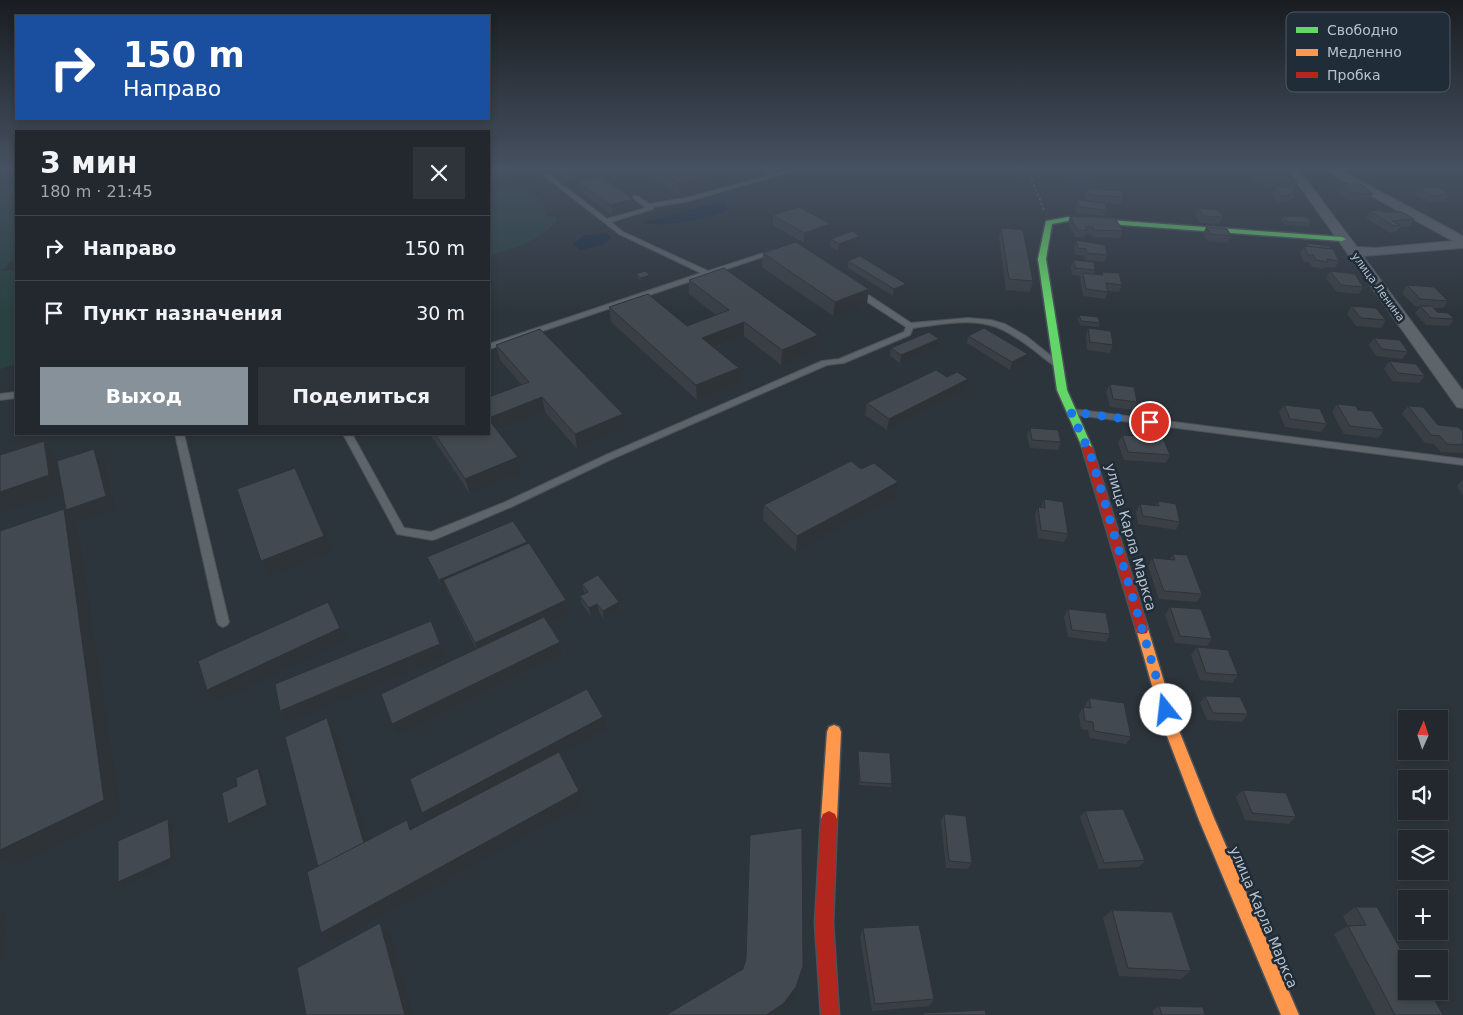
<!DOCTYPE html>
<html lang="ru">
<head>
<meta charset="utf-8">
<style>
  :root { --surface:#22282d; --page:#2e3439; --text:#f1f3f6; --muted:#a2a6aa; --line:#3f4449; --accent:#87919a }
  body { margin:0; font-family:"DejaVu Sans",sans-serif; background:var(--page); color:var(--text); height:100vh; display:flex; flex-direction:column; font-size:19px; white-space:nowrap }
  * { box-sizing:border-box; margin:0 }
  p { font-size:16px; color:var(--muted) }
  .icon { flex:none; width:28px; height:28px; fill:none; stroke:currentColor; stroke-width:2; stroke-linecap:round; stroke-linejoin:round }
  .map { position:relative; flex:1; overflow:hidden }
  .drawer { position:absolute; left:15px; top:130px; width:475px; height:305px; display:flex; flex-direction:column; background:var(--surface); border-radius:0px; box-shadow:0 2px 8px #0003,0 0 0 1px var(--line) }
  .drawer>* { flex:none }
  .guide { position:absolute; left:15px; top:15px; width:475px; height:105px; border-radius:0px; box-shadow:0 2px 8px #0003,0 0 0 1px var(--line); background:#1a4fa0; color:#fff; overflow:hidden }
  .needle { width:32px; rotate:3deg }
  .buttons { position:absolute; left:1398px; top:710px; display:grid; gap:10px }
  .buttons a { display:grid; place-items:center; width:50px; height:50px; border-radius:0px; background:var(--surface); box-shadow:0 2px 8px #0003,0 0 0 1px var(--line); font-size:25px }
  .pin { position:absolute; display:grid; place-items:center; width:42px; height:42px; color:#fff; margin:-21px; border:2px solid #fff; border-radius:50%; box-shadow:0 1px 5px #0007 }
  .me { position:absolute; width:55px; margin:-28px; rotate:344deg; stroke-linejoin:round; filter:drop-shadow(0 0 4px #0008) }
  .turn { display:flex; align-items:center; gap:18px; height:105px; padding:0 25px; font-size:22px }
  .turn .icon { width:65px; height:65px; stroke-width:2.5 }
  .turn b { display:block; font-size:35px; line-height:42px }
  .round { display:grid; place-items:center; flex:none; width:52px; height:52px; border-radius:0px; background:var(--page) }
  .overview { display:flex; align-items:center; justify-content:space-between; height:85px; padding:0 25px }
  h1 { font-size:30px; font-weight:600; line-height:38px }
  .action { display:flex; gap:10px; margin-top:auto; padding:10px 25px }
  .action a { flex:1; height:58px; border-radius:0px; background:var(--accent); color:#fff; font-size:20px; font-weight:600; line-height:58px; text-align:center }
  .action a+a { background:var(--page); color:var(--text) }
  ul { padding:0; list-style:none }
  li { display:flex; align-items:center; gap:15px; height:65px; padding:0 25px; border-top:1px solid var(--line) }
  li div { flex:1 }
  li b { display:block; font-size:19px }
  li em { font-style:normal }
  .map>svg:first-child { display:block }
  .green { fill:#2a4142 }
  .water { fill:#1b2e41 }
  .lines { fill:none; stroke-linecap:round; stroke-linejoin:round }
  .lane-casing { stroke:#4b5259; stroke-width:2 }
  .street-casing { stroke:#4b5259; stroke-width:2 }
  .fast-casing { stroke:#4b5259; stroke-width:3 }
  .slow-casing { stroke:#4b5259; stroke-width:3 }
  .jam-casing { stroke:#4b5259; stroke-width:3 }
  .path { stroke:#5f666b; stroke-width:2; stroke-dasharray:2.5 2.5; stroke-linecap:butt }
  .lane { fill:#5d646a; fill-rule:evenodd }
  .street { fill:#5d646a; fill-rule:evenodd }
  .fast { fill:#63d668; fill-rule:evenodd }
  .slow { fill:#ff974d; fill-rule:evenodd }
  .jam { fill:#b3261e; fill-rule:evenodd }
  .wall { fill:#393f45 }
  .shaded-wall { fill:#2e3338 }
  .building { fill:#424950; stroke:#2e3338 }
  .route { stroke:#1a73e8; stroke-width:9; stroke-dasharray:0 16.2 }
  .labels { text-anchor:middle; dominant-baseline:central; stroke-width:5; stroke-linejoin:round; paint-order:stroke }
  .far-street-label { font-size:11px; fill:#b8c2cc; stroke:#202c37 }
  .street-label { font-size:14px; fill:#b8c2cc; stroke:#202c37 }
  .key { fill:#202c37; stroke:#4e5964; stroke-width:1 }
  .key-label { font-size:14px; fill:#b8c2cc }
</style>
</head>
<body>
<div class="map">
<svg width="1463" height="1015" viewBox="0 0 1463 1015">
  <rect width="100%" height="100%" fill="#2d353c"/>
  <!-- green -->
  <g class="green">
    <path d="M0,170H16V259L10,262L2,271L16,270V364L0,369Z"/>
    <path d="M1054,170H1104L1091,178L1060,176Z"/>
    <path d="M519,188L542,200L547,217L555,216L558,221C536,241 518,249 489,255V192Z"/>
  </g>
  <!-- water -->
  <g class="water">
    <path d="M715,203L725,204L729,210C700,220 673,227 642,223Z"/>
    <path d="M607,233L612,238L600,246L580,250L573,244L583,236Z"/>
  </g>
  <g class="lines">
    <defs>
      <g id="lane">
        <path d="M563,170H572L551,176L607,219L646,208L633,198V196H637L649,204L686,198L771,175L763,170H769L777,173L789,170H796L689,201L653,207V209L611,222L623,232L708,271L773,250H777V252L489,349V344L701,273L619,234L543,175Z"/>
        <path d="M855,290H861L911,323L968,318L991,320L1005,324L1026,336L1060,363L1056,365H1053C1037,353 1023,340 1005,331C978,316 943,324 913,328L910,335L844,363L827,365L612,459L511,507L436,539L432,540L397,534L343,434H352L404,528L431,532L503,503L606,455L822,361L839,359L904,332L906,327L855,294Z"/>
        <path d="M16,392V398L0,400V394Z"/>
        <path d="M1072,409L1463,459V465L1069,414L1068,412Z"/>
        <path d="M175,434H184L229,622L227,625L223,627L219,625L217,622Z"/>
      </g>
      <path id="street" d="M1288,170H1299L1357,247L1375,248L1453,241L1328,172L1327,170H1340L1463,236V248L1363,256L1463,391V408L1457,407Z"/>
      <path id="fast" d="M1068,217L1342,237L1346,239L1342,241L1068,221L1052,224L1046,259L1067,390L1092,447L1087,450L1082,447L1057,390L1038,259L1046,221Z"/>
      <g id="slow">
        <path d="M1142,624L1147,625L1148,629L1178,728L1214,818L1299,1015H1281L1199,820L1164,728L1136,629L1137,625Z"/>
        <path d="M834,725L839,727L841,732L837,819L835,824L829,827L823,824L821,819L827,732L829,727Z"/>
      </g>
      <g id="jam">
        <path d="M1087,444L1092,447L1148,629L1147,633L1142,634L1137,633L1136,629L1082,447Z"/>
        <path d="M829,811L835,814L837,819L833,923L839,1015H821L815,923L821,819L823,814Z"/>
      </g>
    </defs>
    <!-- lane casing -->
    <use href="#lane" class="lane-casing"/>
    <!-- street casing -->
    <use href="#street" class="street-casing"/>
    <!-- fast casing -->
    <use href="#fast" class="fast-casing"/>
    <!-- slow casing -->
    <use href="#slow" class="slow-casing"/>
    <!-- jam casing -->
    <use href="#jam" class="jam-casing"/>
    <!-- path -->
    <path class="path" d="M1030,175L1044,210"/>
    <!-- lane -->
    <use href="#lane" class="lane"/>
    <!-- street -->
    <use href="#street" class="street"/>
    <!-- fast -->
    <use href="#fast" class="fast"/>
    <!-- slow -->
    <use href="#slow" class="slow"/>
    <!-- jam -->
    <use href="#jam" class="jam"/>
  </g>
  <!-- wall -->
  <g class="wall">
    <path d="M640,170H698L707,188L679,196Z"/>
    <path d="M721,170H764V172L737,179Z"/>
    <path d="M1247,170H1282L1290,179L1298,182L1295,189L1293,188L1296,193L1293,199H1291L1290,201L1288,200L1287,202H1276L1272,192L1275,187L1254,184L1245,172Z"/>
    <path d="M1352,170H1406L1410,171L1406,178L1373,181Z"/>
    <path d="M552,171L597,177L633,199L634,209L612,215L580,191L579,183L565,187L553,177Z"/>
    <path d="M1340,184L1373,194L1369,200H1348L1336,191Z"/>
    <path d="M1419,188L1450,194L1446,201L1429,202L1415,195Z"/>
    <path d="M1087,189L1123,197L1121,204L1104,203L1106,210L1103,216L1076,213V207L1078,200L1086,201L1085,195Z"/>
    <path d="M1198,208L1223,217L1219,224L1200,223L1195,215Z"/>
    <path d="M1370,211L1384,212L1414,219L1410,226L1400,227L1396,232L1390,233L1366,218Z"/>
    <path d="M773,215L830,224L829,234L804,243L773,225Z"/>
    <path d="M1070,216L1123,231L1120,238L1092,237L1091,234H1086L1084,237H1075L1068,223Z"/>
    <path d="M1283,216L1311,223L1309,227L1285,225L1281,219Z"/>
    <path d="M1206,227L1231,236L1228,243L1207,241L1203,234Z"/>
    <path d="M1001,228L1033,281L1030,292L1006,290L999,238Z"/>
    <path d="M1463,228V236L1459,234Z"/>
    <path d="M860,236L859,243L838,251L830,246L831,239Z"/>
    <path d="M1076,240L1107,255L1104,262L1085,260L1084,256L1075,255L1074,247Z"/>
    <path d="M1307,243L1339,261L1335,268L1325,267L1324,269L1312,267L1309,262H1304L1300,253L1304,246H1305Z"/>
    <path d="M763,253L867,303L833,316L762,267Z"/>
    <path d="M1074,260L1095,270L1094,274L1101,275L1102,272L1122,285L1119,292L1108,291L1105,299L1083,296L1080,280L1081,276L1072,275L1071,267Z"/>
    <path d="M848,261L906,284L905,291L893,296L848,268Z"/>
    <path d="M1330,271L1363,287L1359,294L1337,292L1326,278Z"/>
    <path d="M636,274L650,279L641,281L637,277Z"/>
    <path d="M689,280L818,335L817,350L781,365L744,336L714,348L738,383L697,400L611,322L609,307L687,326L716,315L689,294Z"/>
    <path d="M1407,285L1448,301L1443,308H1433L1437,312L1454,319L1449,326L1426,325L1415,313L1420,307L1415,306L1402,293Z"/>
    <path d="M1351,306L1386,320L1381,328L1356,326L1347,314Z"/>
    <path d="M1079,315L1100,323L1099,327L1080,325L1078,319Z"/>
    <path d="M1088,328L1113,345L1110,353L1087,350L1086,336Z"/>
    <path d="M968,336L1026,362L1010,370L967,343Z"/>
    <path d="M1374,338L1408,352L1402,359L1376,356L1369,345Z"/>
    <path d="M496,345L625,429L577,449L545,412L497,431L521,473L470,494L430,434H489L522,385L500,360Z"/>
    <path d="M937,346L900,363L890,356L891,348Z"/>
    <path d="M1389,361L1425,376L1419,383L1392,381L1384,369Z"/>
    <path d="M1110,384L1137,402L1134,410L1110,407L1106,392Z"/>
    <path d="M965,391L887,430L865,415L867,403Z"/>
    <path d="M1337,404L1384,430L1378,438L1344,434L1332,412Z"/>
    <path d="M1284,405L1327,424L1321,432L1285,427L1279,412Z"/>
    <path d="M1408,406L1438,425L1463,432V453L1441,452L1434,444L1425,443L1402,414Z"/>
    <path d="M1030,428L1061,442L1058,450L1030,448L1027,436Z"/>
    <path d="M1122,435L1170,455L1166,463L1124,460L1118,443Z"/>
    <path d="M861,469L895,498L796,552L763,520L764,505Z"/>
    <path d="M1463,479V496L1457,486Z"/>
    <path d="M1044,499L1068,534L1064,542L1038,538L1035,515L1038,507H1041Z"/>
    <path d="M1158,501L1180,522L1176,530L1138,524L1136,512L1140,504L1155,506Z"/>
    <path d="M528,544L566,600L570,615L549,625L560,642L563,654L399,734L476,649L447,590L444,592L432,568L427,557Z"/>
    <path d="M1173,554L1202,594L1197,602L1159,599L1148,566L1152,558L1170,559Z"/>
    <path d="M582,584L619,602L620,610L604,619L599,612L591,616L582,604L580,596L585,594L584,592Z"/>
    <path d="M1170,607L1212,639L1207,646L1175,643L1165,615Z"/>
    <path d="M1068,609L1110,634L1106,642L1068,637L1064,617Z"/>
    <path d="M1197,647L1238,675L1232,683L1200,680L1191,655Z"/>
    <path d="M1205,696L1248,714L1242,722L1207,720L1200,703Z"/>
    <path d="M1089,698L1131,737L1126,744L1090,738L1088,730L1081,729L1079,715L1083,707L1085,708V706Z"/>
    <path d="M858,751L892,784L891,787L859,785L858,755Z"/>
    <path d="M1243,790L1296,817L1289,824L1245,820L1236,797Z"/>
    <path d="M1085,811L1145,860L1139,867L1099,869L1080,817Z"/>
    <path d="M944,814L972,863L968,869L946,868L941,821Z"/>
    <path d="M1356,907L1402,952L1443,1015H1376L1334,934L1348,926L1343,916Z"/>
    <path d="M1112,910L1191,971L1181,979L1119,976L1103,918Z"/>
    <path d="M863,928L934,999L929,1006L872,1011L860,937Z"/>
    <path d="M1159,1006L1205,1015H1154L1152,1011Z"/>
  </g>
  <!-- shaded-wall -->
  <g class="shaded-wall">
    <path d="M738,170H764V172L737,179Z"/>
    <path d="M1410,171L1406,178L1373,181L1377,175Z"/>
    <path d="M596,172L597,179L579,182V183L565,187L564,180Z"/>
    <path d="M707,175V188L679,196V183Z"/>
    <path d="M633,199L634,209L612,215L611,205Z"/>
    <path d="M830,224L829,234L804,243V233Z"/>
    <path d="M860,236L859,243L838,251L839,244Z"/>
    <path d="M650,275V279L641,281V278Z"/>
    <path d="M906,284L905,291L893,296L894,289Z"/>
    <path d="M869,289L867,303L833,316L835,302Z"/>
    <path d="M744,322V336L702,352V338Z"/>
    <path d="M818,335L817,350L781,365L782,350Z"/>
    <path d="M939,339L937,346L900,363L901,355Z"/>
    <path d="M1028,354L1026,362L1010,370L1012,362Z"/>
    <path d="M739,368L738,383L697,400L696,385Z"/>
    <path d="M968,379L965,391L887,430L889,419Z"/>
    <path d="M542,397L545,412L491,433L489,424V418Z"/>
    <path d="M623,414L625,429L577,449L575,434Z"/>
    <path d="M44,441L56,456L62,491L0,512V492Z"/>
    <path d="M94,449L103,460L115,508L76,522L66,510Z"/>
    <path d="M518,457L521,473L470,494L465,479Z"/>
    <path d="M295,468L303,484L332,551L271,576L261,561Z"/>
    <path d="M898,482L895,498L796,552L797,536Z"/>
    <path d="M64,509L77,524L121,813L15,865L0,856V850Z"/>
    <path d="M527,542L530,553L443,580L447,590L444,592L439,580Z"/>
    <path d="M566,600L570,615L481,658L475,643Z"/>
    <path d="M328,602L334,614L347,639L217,702L207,690Z"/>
    <path d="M619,602L620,610L604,619L603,611Z"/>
    <path d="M597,604L599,612L591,616L589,608Z"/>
    <path d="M431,621L445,656L289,722L280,711Z"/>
    <path d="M560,642L563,654L399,734L392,724Z"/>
    <path d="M603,717L606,728L429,822L422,813Z"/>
    <path d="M327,718L334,729L373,856L327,880Z"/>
    <path d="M258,768L261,771L270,808L231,827L228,824Z"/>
    <path d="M579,791L583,804L333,943L321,933Z"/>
    <path d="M168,819L172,822L175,862L123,885L118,882Z"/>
    <path d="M407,820L415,833L410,830Z"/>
    <path d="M1,913L6,916L3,956L0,958V924Z"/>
    <path d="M380,923L390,934L413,1015H405Z"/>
    <path d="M803,966L801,976L794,997L782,1013L778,1015H766Z"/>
  </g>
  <!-- building -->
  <g class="building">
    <path d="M557,170H593L596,172L564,180L552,171Z"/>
    <path d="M658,170H698L707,175L679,183Z"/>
    <path d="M1251,170H1282L1290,179L1298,180V182L1257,178Z"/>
    <path d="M1367,170H1406L1410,171L1377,175Z"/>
    <path d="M601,176L633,199L611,205L579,182Z"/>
    <path d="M1340,184H1361L1373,194L1351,193Z"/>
    <path d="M1275,186L1292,187L1296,193L1292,192L1294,194H1288L1290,196L1279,195Z"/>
    <path d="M1436,187L1450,194L1433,196L1419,188Z"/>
    <path d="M1087,189L1121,191L1123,197L1089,195Z"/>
    <path d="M1078,200L1105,203L1106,210L1079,207Z"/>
    <path d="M799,207L830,224L804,233L773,215Z"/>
    <path d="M1198,208L1218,210L1223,217L1203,216Z"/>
    <path d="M1380,210L1384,212H1402L1414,219L1392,221L1400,225L1394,226L1370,211Z"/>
    <path d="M1070,216L1115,218L1123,231L1094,230L1093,227H1085L1087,230H1077Z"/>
    <path d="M1283,216L1307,217L1311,223L1287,222Z"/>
    <path d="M1206,227L1227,229L1231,236L1210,234Z"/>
    <path d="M1001,228L1023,230L1033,281L1009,279Z"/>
    <path d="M852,231L860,236L839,244L831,239Z"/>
    <path d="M1076,240L1105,245L1107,255L1087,253L1086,249L1078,248Z"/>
    <path d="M796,242L869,289L835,302L763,253Z"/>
    <path d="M1307,243L1330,246L1332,249L1309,247Z"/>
    <path d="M1304,246L1333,249L1339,261L1327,259L1328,262L1316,260L1313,255H1308Z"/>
    <path d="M860,256L906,284L894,289L848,261Z"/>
    <path d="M1074,260L1094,262L1095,270L1075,268Z"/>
    <path d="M724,268L818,335L782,350L744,322L702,338L739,368L696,385L609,307L648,294L687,326L729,310L689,280Z"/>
    <path d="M645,271L650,275L641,278L636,274Z"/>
    <path d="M1330,271L1355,274L1363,287L1341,285Z"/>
    <path d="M1102,272L1119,273L1122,285L1106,283L1108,292L1086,289L1083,273L1103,275Z"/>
    <path d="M1407,285L1434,287L1448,301L1420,299Z"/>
    <path d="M1351,306L1376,308L1386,320L1361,318Z"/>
    <path d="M1420,306H1432L1437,312L1448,313L1454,319L1431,318Z"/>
    <path d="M1079,315L1098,317L1100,323L1081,321Z"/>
    <path d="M984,328L1028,354L1012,362L968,336Z"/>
    <path d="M1088,328L1111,331L1113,345L1090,342Z"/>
    <path d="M540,329L623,414L575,434L542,397L489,418V397L529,382L496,345Z"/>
    <path d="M929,332L939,339L901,355L891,348Z"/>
    <path d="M1374,338L1400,340L1408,352L1382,349Z"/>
    <path d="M1389,361L1416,364L1425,376L1398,373Z"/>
    <path d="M936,370L947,377L957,372L968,379L889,419L867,403Z"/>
    <path d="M1110,384L1134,387L1137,402L1113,399Z"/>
    <path d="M1337,404L1356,406L1358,410L1372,411L1384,430L1350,426Z"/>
    <path d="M1284,405L1320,409L1327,424L1290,419Z"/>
    <path d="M1408,406L1423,407L1438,425L1458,427L1463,432V445L1447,444L1440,436L1431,435Z"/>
    <path d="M489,420L518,457L465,479L435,434H489Z"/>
    <path d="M1030,428L1058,430L1061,442L1032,440Z"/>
    <path d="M1122,435L1163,438L1170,455L1128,452Z"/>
    <path d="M44,441L49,475L0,492V455Z"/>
    <path d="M94,449L106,496L66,510L57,461Z"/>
    <path d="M851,461L861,469L874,463L898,482L797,536L764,505Z"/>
    <path d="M295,468L324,536L261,561L237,489Z"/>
    <path d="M1044,499L1063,502L1068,534L1041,530L1038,507L1045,508Z"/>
    <path d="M1158,501L1176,504L1180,522L1143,516L1140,504L1159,506Z"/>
    <path d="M64,509L104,800L0,850V531Z"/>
    <path d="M513,521L527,542L439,580L427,557Z"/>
    <path d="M529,543L566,600L475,643L443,580Z"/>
    <path d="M1173,554L1187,555L1202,594L1164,591L1152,558L1175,560Z"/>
    <path d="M598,575L619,602L603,611L597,604L589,608L580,596L588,592L582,584Z"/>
    <path d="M328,602L340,628L207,690L198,661Z"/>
    <path d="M1170,607L1201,609L1212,639L1180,636Z"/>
    <path d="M1068,609L1106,613L1110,634L1072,630Z"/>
    <path d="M544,617L560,642L392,724L381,694Z"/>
    <path d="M431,621L440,644L280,711L275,684Z"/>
    <path d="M1197,647L1228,650L1238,675L1206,673Z"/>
    <path d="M587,689L603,717L422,813L410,779Z"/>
    <path d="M1205,696L1240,697L1248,714L1213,713Z"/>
    <path d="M1089,698L1124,703L1131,737L1094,731L1093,722L1085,721L1083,707L1091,708Z"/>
    <path d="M327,718L364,843L318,867L285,737Z"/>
    <path d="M858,751L890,753L892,784L860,782Z"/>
    <path d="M559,752L579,791L321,933L307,872L407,820L410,830Z"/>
    <path d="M258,768L267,805L228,824L222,793L237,786L236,778Z"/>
    <path d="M1243,790L1286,793L1296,817L1252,813Z"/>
    <path d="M1123,809L1145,860L1104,863L1085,811Z"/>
    <path d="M944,814L966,816L972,863L949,861Z"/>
    <path d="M168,819L171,858L118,882V841Z"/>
    <path d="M802,828L803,966L796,987L783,1004L766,1015H666L743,969L746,959L750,835Z"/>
    <path d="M1356,907H1377L1402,952H1408L1412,959H1406V991H1430L1443,1015H1395L1348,926L1366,925Z"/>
    <path d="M1112,910L1172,912L1191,971L1128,968Z"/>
    <path d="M380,923L405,1015H306L297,968Z"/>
    <path d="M919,925L934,999L875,1004L863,928Z"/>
    <path d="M1159,1006L1203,1007L1205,1015H1162Z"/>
    <path d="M985,1010L986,1015H923V1013Z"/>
  </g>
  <!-- sky -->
  <linearGradient id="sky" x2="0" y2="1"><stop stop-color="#191d21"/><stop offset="0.54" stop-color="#465161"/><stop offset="1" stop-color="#465161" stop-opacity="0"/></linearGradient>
  <rect width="1463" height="312" fill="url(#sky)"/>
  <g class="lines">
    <!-- route -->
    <path class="route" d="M1150,422L1071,412L1091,456L1166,710"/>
  </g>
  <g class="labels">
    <!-- far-street labels -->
    <g class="far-street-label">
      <text transform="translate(1378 287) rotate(54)">улица Ленина</text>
    </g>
    <!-- street labels -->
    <g class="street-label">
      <text transform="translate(1131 537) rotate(74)">улица Карла Маркса</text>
      <text transform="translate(1264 917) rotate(67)">улица Карла Маркса</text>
    </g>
  </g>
  <!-- legend -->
  <rect x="1286" y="12" width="164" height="80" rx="8" class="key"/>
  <rect x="1296" y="27" width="22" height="6" fill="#63d668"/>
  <rect x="1296" y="49" width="22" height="7" fill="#ff974d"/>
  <rect x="1296" y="72" width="22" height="6" fill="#b3261e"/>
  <g class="key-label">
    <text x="1327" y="35">Свободно</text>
    <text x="1327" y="57">Медленно</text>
    <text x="1327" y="80">Пробка</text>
  </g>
</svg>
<div class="buttons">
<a><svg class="needle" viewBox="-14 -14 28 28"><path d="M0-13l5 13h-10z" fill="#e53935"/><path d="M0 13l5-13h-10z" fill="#a2a6aa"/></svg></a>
<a><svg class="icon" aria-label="sound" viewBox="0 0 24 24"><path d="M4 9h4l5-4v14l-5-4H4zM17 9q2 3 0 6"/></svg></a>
<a><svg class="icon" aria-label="layers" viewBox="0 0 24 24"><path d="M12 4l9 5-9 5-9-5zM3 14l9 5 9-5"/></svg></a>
<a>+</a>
<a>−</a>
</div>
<div class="pin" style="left:1150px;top:422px;background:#d93025"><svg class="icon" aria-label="arrive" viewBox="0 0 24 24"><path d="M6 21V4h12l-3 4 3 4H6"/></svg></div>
<svg class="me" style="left:1166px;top:710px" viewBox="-20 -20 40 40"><circle r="19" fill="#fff"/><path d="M0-13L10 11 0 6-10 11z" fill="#1a73e8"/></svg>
<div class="guide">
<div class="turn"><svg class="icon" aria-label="right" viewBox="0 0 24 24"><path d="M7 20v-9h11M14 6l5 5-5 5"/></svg><div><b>150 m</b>Направо</div></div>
</div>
<section class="drawer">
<div class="overview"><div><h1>3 мин</h1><p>180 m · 21:45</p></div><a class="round"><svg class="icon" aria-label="close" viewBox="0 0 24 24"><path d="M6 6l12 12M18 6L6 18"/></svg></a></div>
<ul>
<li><svg class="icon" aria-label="right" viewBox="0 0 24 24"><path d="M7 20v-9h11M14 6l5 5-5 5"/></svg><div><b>Направо</b></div><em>150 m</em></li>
<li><svg class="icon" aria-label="arrive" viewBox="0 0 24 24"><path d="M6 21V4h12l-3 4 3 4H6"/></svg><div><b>Пункт назначения</b></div><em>30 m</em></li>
</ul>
<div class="action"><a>Выход</a><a>Поделиться</a></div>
</section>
</div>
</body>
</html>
